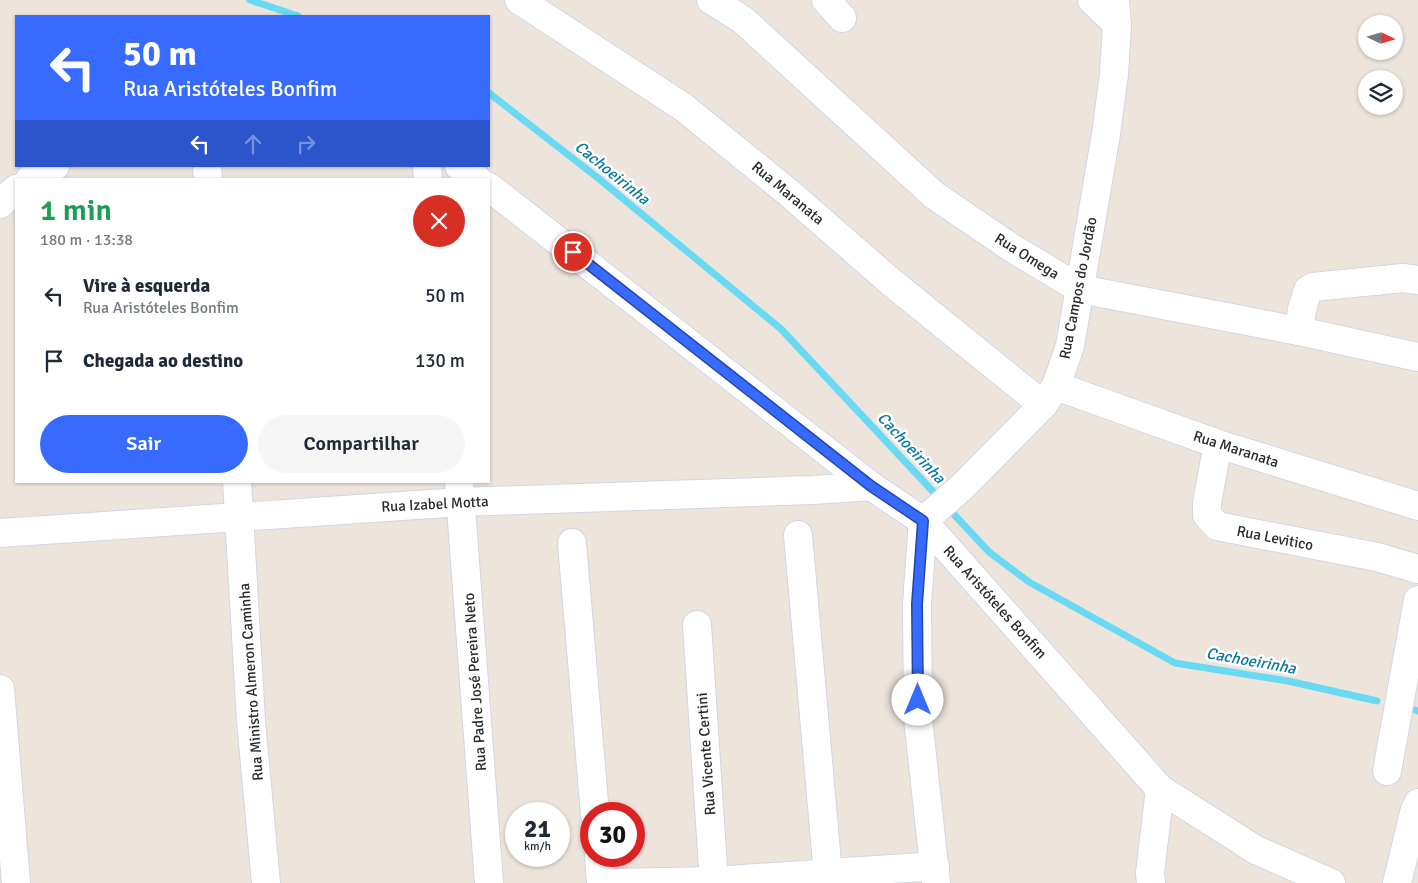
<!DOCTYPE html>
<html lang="pt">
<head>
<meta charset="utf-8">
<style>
  :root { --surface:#fff; --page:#f6f6f7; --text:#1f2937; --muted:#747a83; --accent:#376bff }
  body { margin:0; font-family:Signika,sans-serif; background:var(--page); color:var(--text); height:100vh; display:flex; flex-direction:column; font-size:19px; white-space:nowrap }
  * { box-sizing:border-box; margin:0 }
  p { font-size:16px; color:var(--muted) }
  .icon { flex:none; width:28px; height:28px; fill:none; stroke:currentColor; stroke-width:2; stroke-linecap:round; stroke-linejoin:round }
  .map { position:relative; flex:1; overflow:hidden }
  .details { position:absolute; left:15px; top:178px; width:475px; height:305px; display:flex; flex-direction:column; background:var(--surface); border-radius:0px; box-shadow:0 1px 4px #0004 }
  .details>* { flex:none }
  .top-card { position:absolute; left:15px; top:15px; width:475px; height:152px; border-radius:0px; box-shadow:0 1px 4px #0004; background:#376bff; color:#fff; overflow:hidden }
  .needle { width:32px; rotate:95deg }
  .controls { position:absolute; left:1358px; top:15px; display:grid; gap:10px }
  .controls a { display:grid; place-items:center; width:45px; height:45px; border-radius:50%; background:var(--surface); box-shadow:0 1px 4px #0004; font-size:25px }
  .speed { position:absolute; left:505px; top:802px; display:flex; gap:10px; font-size:25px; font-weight:700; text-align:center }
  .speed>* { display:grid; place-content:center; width:65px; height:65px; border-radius:50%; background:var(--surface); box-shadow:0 1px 4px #0004; line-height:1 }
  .speed small { font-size:12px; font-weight:400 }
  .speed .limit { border:8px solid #d22; background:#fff; color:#111 }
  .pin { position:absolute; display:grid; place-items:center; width:42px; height:42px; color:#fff; margin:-21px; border:2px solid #fff; border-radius:50%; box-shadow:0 1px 5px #0007 }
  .me { position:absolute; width:55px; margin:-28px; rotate:0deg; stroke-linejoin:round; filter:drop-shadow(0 0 4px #0008) }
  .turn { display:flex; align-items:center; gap:18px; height:105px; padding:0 25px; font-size:22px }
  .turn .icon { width:65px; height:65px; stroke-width:2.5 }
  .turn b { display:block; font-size:35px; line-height:42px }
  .lanes { display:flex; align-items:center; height:48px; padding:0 25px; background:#0003; justify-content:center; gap:25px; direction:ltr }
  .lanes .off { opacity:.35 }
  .round { display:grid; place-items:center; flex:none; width:52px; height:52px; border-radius:26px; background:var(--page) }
  .head { display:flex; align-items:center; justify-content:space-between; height:85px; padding:0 25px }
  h1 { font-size:30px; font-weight:600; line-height:38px; color:#1e9e55 }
  .cta { display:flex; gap:10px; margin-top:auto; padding:10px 25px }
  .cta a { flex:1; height:58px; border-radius:30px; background:var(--accent); color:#fff; font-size:20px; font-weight:600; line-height:58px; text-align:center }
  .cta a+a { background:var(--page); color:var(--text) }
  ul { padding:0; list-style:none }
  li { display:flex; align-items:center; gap:15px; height:65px; padding:0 25px }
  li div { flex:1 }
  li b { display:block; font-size:19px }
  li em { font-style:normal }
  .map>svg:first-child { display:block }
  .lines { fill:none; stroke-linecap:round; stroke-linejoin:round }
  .stream { stroke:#6ad9f4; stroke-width:7 }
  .minor-casing { stroke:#d1d6e4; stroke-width:30 }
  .minor { stroke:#fff; stroke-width:28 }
  .route-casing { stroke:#2446a6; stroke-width:12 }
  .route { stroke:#376bff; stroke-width:9 }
  .labels { text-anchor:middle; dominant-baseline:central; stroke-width:5; stroke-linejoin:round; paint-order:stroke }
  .street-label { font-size:15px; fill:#2a2a2a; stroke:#fff }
  .water-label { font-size:16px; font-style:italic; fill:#0778a1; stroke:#fff }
</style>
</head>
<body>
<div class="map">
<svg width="1418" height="883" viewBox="0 0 1418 883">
  <rect width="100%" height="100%" fill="#ede4dc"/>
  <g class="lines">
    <!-- stream -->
    <g class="stream">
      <path d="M250,0L298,16"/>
      <path d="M489,93L598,178L781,329L941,500"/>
      <path d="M948,508L989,552L1029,582L1175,663L1288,681L1377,701"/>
      <path d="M1415,710L1418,711"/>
    </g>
    <defs>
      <g id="minor">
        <path d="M519,0L683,107L789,193L891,282L1043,405"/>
        <path d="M711,0L743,20L934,195L1012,248L1080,289L1299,331L1418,357"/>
        <path d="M826,0L842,18"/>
        <path d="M1092,0L1117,24"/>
        <path d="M207,166L208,179"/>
        <path d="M427,166L428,179"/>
        <path d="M459,166L477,179"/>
        <path d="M30,179L40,172L55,166"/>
        <path d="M489,187L871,486L923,521L1160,789L1256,850L1331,883"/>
        <path d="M0,204L16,189"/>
        <path d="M1299,331L1302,309L1308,290L1313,287L1403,278L1418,280"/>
        <path d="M1056,386L1218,444L1418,506"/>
        <path d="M1218,444L1207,502V515L1217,526L1377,557L1418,569"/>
        <path d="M237,481L251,721L266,883"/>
        <path d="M459,481L489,883"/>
        <path d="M0,533L461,502L813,490L871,486"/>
        <path d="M798,535L828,874"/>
        <path d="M572,543L595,814"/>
        <path d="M697,625L714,883"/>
        <path d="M0,689L16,883"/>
        <path d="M1387,771L1418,600"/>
        <path d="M599,856L601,883"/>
        <path d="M615,883L714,881L935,866"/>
        <path d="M936,883L918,719L917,604L923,521L962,487L1043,405L1056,386L1070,346L1106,134L1114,74L1117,24L1115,0"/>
        <path d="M1151,883L1150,873L1160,789"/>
        <path d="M1397,883L1414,813L1418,803"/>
      </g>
    </defs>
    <!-- minor casing -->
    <use href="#minor" class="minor-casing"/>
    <!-- minor -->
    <use href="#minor" class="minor"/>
  </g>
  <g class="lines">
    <defs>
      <path id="route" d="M573,252L871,486L923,521L917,604L918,700"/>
    </defs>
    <!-- route casing -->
    <use href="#route" class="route-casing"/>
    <!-- route -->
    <use href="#route" class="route"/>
  </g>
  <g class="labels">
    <!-- street labels -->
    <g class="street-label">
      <text transform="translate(788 193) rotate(40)">Rua Maranata</text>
      <text transform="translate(1027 256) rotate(32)">Rua Omega</text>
      <text transform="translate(1078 288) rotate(-79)">Rua Campos do Jordão</text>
      <text transform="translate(1236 449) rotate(18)">Rua Maranata</text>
      <text transform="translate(435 504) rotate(-3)">Rua Izabel Motta</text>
      <text transform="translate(1275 538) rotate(11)">Rua Levitico</text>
      <text transform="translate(995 602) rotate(48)">Rua Aristóteles Bonfim</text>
      <text transform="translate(251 682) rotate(-94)">Rua Ministro Almeron Caminha</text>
      <text transform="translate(475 682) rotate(-94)">Rua Padre José Pereira Neto</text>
      <text transform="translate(706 754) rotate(-94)">Rua Vicente Certini</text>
    </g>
    <!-- water labels -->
    <g class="water-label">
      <text transform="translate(612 173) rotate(39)">Cachoeirinha</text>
      <text transform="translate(911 448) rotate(47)">Cachoeirinha</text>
      <text transform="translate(1251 661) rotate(10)">Cachoeirinha</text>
    </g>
  </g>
</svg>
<div class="controls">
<a><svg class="needle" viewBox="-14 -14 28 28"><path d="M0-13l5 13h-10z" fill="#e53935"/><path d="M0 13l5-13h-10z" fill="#747a83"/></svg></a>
<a><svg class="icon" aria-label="layers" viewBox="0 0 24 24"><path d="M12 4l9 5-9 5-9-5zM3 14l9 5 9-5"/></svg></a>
</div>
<div class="speed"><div>21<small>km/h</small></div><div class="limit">30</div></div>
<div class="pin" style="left:573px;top:252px;background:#d93025"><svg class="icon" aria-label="arrive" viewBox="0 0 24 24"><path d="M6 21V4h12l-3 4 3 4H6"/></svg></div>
<svg class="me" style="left:918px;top:700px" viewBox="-20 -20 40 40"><circle r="19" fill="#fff"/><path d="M0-13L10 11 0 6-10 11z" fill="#376bff"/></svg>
<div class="top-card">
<div class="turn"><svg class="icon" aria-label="left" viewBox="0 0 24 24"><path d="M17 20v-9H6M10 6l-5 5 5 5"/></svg><div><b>50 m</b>Rua Aristóteles Bonfim</div></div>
<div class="lanes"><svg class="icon" aria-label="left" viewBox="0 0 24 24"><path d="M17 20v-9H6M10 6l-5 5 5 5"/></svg><svg class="icon off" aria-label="ahead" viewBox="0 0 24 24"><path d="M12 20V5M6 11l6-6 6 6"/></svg><svg class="icon off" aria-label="right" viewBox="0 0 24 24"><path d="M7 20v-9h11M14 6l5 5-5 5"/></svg></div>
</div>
<section class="details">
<div class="head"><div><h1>1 min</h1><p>180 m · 13:38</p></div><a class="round" style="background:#d93025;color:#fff"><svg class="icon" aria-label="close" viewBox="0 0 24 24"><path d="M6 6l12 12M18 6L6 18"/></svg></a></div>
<ul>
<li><svg class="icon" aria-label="left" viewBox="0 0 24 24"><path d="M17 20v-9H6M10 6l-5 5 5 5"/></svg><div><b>Vire à esquerda</b><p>Rua Aristóteles Bonfim</p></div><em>50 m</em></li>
<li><svg class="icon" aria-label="arrive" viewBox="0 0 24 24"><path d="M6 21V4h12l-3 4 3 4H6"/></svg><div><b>Chegada ao destino</b></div><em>130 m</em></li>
</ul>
<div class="cta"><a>Sair</a><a>Compartilhar</a></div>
</section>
</div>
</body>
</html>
